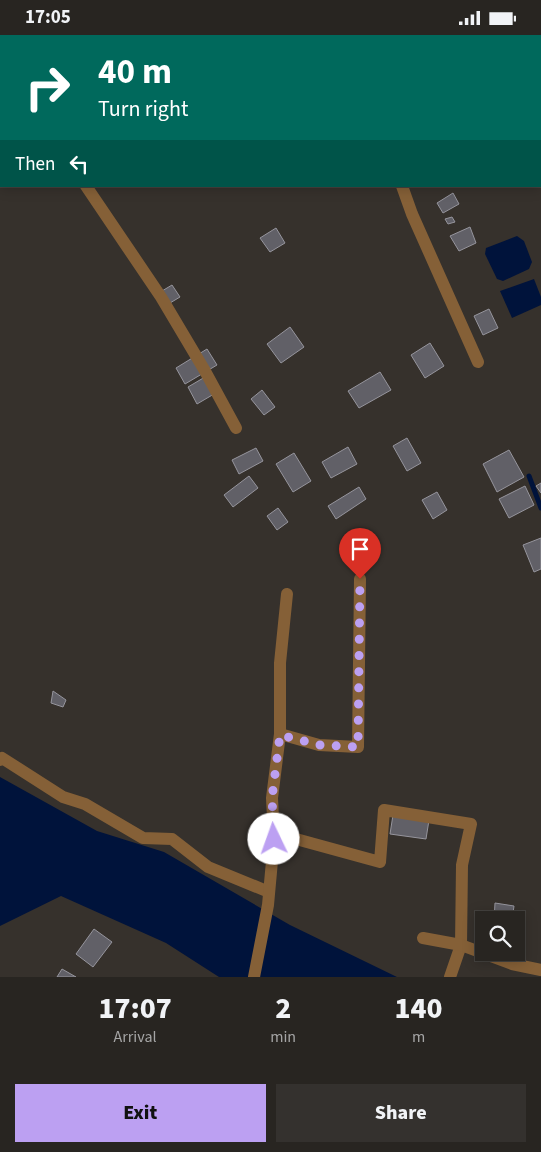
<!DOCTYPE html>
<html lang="en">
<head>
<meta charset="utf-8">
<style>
  :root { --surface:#282521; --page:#34312e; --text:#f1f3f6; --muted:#a5a5a5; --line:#44423f; --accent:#bca0f2 }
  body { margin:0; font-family:"Source Sans 3",sans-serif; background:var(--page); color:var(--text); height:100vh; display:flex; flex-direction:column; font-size:19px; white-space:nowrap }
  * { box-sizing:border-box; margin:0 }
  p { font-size:16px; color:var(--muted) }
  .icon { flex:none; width:28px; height:28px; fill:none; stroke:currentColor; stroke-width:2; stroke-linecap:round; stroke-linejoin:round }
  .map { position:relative; height:942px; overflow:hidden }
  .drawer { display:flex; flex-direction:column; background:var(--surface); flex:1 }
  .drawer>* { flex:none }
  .guide { position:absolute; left:0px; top:0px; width:541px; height:152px; box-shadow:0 2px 12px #0003,0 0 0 1px var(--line); background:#00695c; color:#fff; overflow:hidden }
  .tools { position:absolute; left:475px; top:876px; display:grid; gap:10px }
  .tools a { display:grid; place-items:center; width:50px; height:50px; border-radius:0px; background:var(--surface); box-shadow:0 2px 12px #0003,0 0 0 1px var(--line); font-size:25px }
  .pin { position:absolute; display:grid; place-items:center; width:42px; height:42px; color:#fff; margin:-51px -21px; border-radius:50% 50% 50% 0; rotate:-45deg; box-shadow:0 0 5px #0007 }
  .pin .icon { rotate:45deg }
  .me { position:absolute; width:55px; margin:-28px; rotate:357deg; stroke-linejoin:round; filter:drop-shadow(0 0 4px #0008) }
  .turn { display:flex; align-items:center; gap:18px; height:105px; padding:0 15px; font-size:22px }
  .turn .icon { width:65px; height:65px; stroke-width:2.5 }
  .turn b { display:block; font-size:35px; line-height:42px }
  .then { display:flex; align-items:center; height:48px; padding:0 15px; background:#0003; gap:10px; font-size:19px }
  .eta { display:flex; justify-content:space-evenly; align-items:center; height:85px; text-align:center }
  .eta b { font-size:30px; font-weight:800; line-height:35px }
  .cta { display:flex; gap:10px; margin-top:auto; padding:10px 15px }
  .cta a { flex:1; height:58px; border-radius:0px; background:var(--accent); color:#111; font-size:20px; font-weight:800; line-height:58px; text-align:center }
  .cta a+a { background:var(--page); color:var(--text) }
  .status { display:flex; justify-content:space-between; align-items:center; height:35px; padding:0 25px; background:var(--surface); direction:ltr }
  .status svg { height:14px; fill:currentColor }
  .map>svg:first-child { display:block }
  .water { fill:#00133b }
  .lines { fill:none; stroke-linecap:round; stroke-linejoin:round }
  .stream { stroke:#00133b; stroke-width:5 }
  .building { fill:#616067; stroke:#96959d }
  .minor { stroke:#856037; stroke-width:12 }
  .route { stroke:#bca0f2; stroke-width:9; stroke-dasharray:0 16.2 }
</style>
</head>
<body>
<div class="status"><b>17:05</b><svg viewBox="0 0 49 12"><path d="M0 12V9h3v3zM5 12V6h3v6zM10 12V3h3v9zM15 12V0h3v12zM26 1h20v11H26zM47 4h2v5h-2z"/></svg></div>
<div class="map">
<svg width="541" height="942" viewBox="0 0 541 942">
  <rect width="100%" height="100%" fill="#36312c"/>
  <!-- water -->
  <g class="water">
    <path d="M517,201L524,206L532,227L529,234L503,246L497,244L485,219L486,213Z"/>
    <path d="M534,244L541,262V270L512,283L500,256Z"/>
    <path d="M0,742L97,796L164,817L290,890L397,942H219L166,908L61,861L0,891Z"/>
  </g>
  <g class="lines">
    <!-- stream -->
    <path class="stream" d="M529,441L541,473"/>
  </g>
  <!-- building -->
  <g class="building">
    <path d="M453,158L459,169L443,178L437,168Z"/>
    <path d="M452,182L455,187L448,189L445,184Z"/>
    <path d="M470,192L476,208L459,216L450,201Z"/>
    <path d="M276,193L285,208L270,217L260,203Z"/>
    <path d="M172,250L180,262L170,268L162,256Z"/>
    <path d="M489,274L498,293L483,300L474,281Z"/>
    <path d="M290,292L304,312L281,328L267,309Z"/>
    <path d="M430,308L444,331L425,343L411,320Z"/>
    <path d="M207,314L217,330L185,349L176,333Z"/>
    <path d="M380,337L391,355L359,373L348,356Z"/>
    <path d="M205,342L214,359L197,369L188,352Z"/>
    <path d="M262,355L275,372L264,380L251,364Z"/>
    <path d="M407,403L421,428L407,436L393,411Z"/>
    <path d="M348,412L357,429L331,443L322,427Z"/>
    <path d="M256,413L263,426L239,439L232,425Z"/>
    <path d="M509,415L524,442L497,457L483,429Z"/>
    <path d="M294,418L311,446L293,457L276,429Z"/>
    <path d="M249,441L258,453L233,472L224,460Z"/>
    <path d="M541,448V458L536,451Z"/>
    <path d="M525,451L534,470L509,483L499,464Z"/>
    <path d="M359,452L366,464L336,484L328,471Z"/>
    <path d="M437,457L447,475L433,484L422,465Z"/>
    <path d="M278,473L288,487L277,495L267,481Z"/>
    <path d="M541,503V534L534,537L523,510Z"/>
    <path d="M53,656L66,665L63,672L51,668Z"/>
    <path d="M393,780L429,785L426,804L390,799Z"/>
    <path d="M495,868L514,871L512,885H494Z"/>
    <path d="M94,894L112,907L93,932L76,919Z"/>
    <path d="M62,934L76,942H57Z"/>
  </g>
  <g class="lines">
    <!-- minor -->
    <g class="minor">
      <path d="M0,40L1,41"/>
      <path d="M0,72H1"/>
      <path d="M540,98H541"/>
      <path d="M86,151L161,262L205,336L236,393"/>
      <path d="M402,151L412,179L478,327"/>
      <path d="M280,699L319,710L358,712L360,544"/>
      <path d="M0,725L2,723L63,762L85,769L143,803L172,804L208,832L269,857"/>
      <path d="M274,798L380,827L384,775L471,789L462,830L461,910L450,942"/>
      <path d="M423,903L461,910L512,929L541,935"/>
      <path d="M254,942L268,870L274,804L272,763L280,699V628L287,559"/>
    </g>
  </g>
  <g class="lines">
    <!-- route -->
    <path class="route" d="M274,804L272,763L280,700L320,710L358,712L360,544"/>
  </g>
</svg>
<div class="tools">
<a><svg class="icon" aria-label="search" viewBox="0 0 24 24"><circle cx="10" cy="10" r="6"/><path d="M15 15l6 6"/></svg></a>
</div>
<div class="pin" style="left:360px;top:544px;background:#d93025"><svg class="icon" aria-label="arrive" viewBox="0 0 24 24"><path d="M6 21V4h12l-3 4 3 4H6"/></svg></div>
<svg class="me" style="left:274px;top:804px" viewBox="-20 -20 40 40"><circle r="19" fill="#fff"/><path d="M0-13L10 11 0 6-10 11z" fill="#bca0f2"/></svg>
<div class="guide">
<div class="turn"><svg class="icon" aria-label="right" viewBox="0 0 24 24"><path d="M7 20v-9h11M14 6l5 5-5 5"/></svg><div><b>40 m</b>Turn right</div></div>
<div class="then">Then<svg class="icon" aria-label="left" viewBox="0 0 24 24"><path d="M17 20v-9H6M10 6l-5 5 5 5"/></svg></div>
</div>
</div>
<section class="drawer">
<div class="eta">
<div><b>17:07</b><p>Arrival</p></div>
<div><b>2</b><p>min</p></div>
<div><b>140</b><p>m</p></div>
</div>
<div class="cta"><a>Exit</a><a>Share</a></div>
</section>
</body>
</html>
